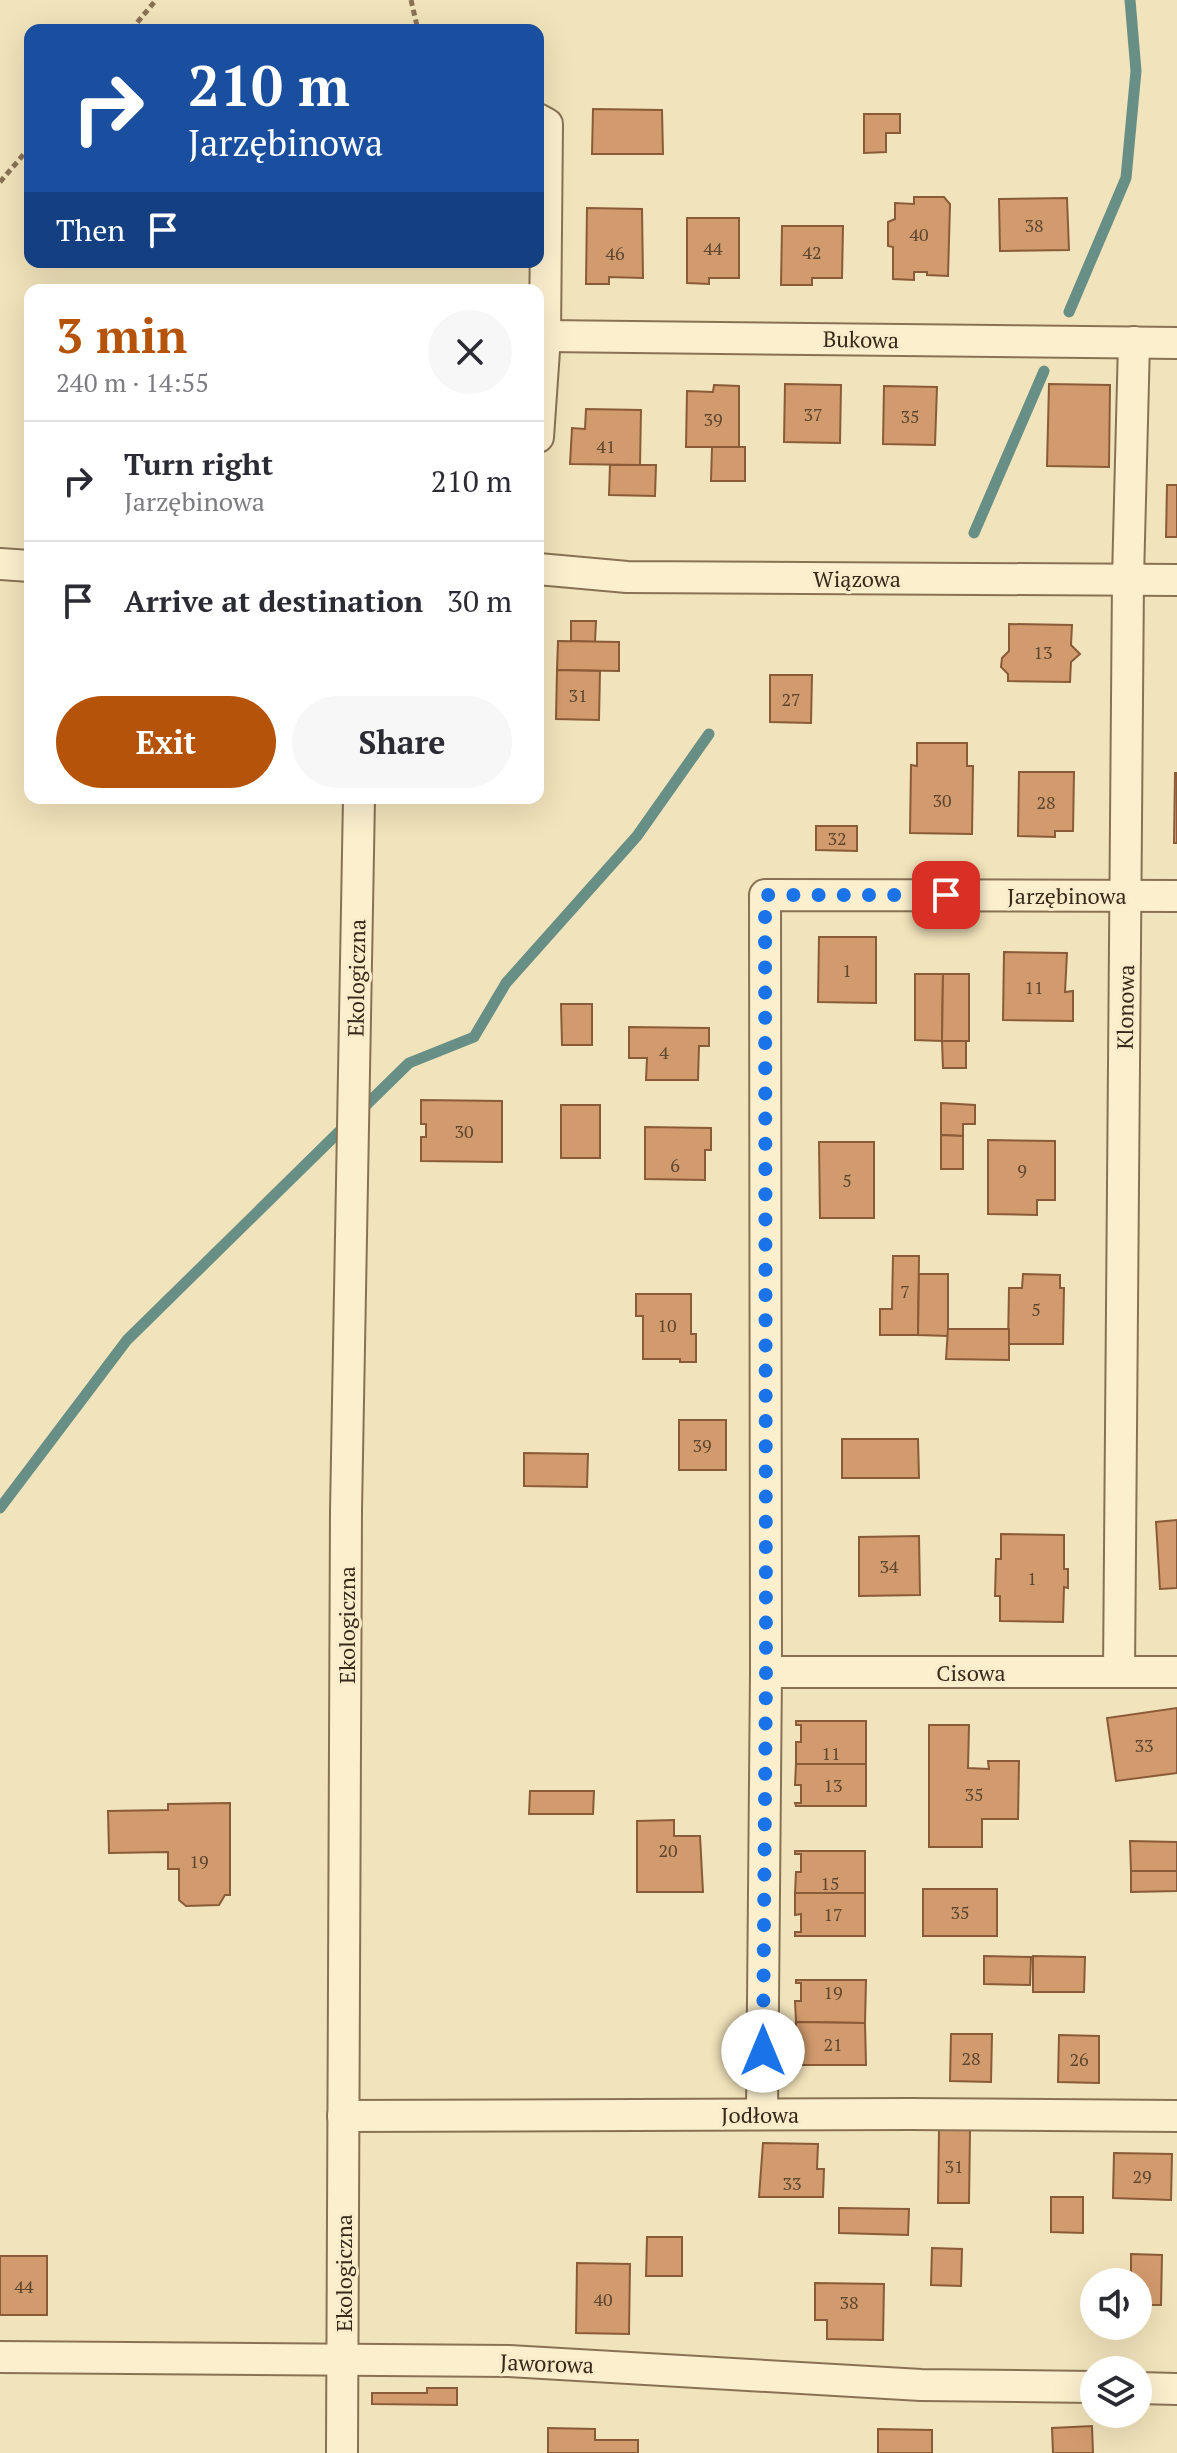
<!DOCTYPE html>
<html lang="en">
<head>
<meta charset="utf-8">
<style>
  :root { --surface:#fff; --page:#f7f7f7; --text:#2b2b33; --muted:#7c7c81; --line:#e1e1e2; --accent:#b45309 }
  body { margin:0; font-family:"PT Serif",serif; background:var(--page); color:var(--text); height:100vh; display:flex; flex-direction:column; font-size:30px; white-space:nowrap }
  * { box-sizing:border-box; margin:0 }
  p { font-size:26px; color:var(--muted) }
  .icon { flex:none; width:44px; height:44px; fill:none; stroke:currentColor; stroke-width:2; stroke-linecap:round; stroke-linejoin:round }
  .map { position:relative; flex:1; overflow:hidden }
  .panel { position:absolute; left:24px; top:284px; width:520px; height:520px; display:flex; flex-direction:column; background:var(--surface); border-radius:16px; box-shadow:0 8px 32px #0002 }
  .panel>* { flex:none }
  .hud { position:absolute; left:24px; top:24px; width:520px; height:244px; border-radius:16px; box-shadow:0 8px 32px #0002; background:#1a4fa0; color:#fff; overflow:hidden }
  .buttons { position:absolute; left:1080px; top:2268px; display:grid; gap:16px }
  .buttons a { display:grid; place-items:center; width:72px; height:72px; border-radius:50%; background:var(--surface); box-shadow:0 8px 32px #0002; font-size:40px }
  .pin { position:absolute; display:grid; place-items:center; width:68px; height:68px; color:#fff; margin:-34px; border-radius:16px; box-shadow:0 4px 12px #0006 }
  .me { position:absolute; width:88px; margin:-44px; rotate:0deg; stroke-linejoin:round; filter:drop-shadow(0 0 6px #0008) }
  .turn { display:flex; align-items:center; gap:28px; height:168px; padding:0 32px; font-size:36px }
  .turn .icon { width:104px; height:104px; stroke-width:2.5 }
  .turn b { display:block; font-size:56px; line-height:68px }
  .then { display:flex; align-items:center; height:76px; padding:0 32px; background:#0003; gap:16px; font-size:30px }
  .round { display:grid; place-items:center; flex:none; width:84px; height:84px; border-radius:42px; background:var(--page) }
  .head { display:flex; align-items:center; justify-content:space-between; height:136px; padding:0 32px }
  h1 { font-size:48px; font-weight:600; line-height:60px; color:var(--accent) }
  .primary-button { display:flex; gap:16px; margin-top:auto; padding:16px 32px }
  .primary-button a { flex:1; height:92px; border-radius:48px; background:var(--accent); color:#fff; font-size:32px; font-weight:600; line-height:92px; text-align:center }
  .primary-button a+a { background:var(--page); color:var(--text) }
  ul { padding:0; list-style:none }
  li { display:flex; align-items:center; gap:24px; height:120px; padding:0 32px; border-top:2px solid var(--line) }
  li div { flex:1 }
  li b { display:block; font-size:30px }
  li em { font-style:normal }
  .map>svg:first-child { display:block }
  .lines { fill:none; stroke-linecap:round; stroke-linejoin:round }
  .stream { stroke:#678f86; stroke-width:11 }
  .building { fill:#d29b6d; stroke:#8a5b38; stroke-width:2 }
  .street-casing { stroke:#897254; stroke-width:34 }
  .path { stroke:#897254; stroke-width:5; stroke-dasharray:6 4; stroke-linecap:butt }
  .street { stroke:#fbefce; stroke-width:30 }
  .route { stroke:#1a73e8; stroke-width:14; stroke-dasharray:0 25.2 }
  .labels { text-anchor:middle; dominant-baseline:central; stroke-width:6; stroke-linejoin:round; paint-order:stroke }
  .number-label { font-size:18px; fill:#5e462f }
  .street-label { font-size:22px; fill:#37291a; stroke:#f8eccb }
</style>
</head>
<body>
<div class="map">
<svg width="1177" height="2453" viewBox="0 0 1177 2453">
  <rect width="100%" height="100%" fill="#f1e3bb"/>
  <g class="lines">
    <!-- stream -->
    <g class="stream">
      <path d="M1069,312L1126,178L1136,71L1130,0"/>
      <path d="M974,533L1044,371"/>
      <path d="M360,1111L409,1063L474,1037L506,983L637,836L709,734"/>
      <path d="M0,1508L127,1340L348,1123"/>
    </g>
  </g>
  <!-- building -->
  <g class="building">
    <path d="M593,109L662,110L663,154H592Z"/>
    <path d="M864,114H900V133H886V152L864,153Z"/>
    <path d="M914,197H944L950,204L948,276L927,275V272H914V280L893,279V247L888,246V222L895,219V203L914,204Z"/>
    <path d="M1067,198L1069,250L1000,251L999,199Z"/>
    <path d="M587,208L642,209L643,278L609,277V284H586Z"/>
    <path d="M687,218H739V278H709V284L687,283Z"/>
    <path d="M782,226H843L842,278H812V285H781Z"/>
    <path d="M785,384L841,385L840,443L784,442Z"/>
    <path d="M1049,384L1110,385L1109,467L1047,466Z"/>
    <path d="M714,385L739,386V447H686L687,391L713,392Z"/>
    <path d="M884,386L937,387L935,445L883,444Z"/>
    <path d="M586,409L641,410L640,465L570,464L572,428L585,429Z"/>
    <path d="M712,447H745V481H711Z"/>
    <path d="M610,465H656L655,496L609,495Z"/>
    <path d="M1167,485H1177V537H1166Z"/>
    <path d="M571,621H596L595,642L571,641Z"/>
    <path d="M1009,624L1072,625L1071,645L1080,654L1071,662L1070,682L1008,681V674L1001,667L1002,658L1009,651Z"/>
    <path d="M558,641L619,642V671L557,670Z"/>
    <path d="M557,670L600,671L599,720L556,719Z"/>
    <path d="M770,675H812L811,723L770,722Z"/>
    <path d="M917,743H967V766H973L972,834L910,833L911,765L917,766Z"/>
    <path d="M1019,772H1074L1073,831H1055V837L1018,836Z"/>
    <path d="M1175,773H1177V843H1174Z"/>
    <path d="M816,826H857V851L816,850Z"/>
    <path d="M819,937H876V1003L818,1002Z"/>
    <path d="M1004,952L1067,953L1065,992L1073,991V1021L1003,1020Z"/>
    <path d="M915,974H943L942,1041L915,1040Z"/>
    <path d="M943,974H969V1041H942Z"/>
    <path d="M561,1004H592V1045H562Z"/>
    <path d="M629,1027L709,1028V1046H699L698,1080H646L647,1058H629Z"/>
    <path d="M942,1041H966V1068H943Z"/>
    <path d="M421,1100L502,1101V1162L421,1161V1137H426V1124H421Z"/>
    <path d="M941,1103L975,1105V1124H963V1136L941,1135Z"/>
    <rect x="561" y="1105" width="39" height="53"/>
    <path d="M645,1127L711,1128V1150H705V1180L645,1179Z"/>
    <path d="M941,1135L963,1136V1169H941Z"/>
    <path d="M988,1140L1055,1141V1200H1037V1215L988,1214Z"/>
    <path d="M819,1142H874V1218H820Z"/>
    <path d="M893,1256H919L918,1335H880V1309H892Z"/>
    <path d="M919,1274H948V1336L918,1335Z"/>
    <path d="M1023,1274L1060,1275V1288H1064L1063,1344H1008L1009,1288H1022Z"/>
    <path d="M636,1294H691V1334H696V1362H680V1359H643V1316H636Z"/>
    <path d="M948,1329H1009V1360L946,1359Z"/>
    <rect x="679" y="1420" width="47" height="50"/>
    <path d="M842,1439H918L919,1478H842Z"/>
    <path d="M524,1453L588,1454L587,1487L524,1486Z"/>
    <path d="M1177,1520V1588L1160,1589L1156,1522Z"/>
    <path d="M1001,1534L1064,1535V1569H1068V1588L1064,1587L1063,1622L1000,1621V1596H995L996,1559H1001Z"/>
    <path d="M919,1536L920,1595L859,1596V1537Z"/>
    <path d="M1177,1708V1773L1116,1781L1107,1718Z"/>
    <path d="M796,1721H866V1764H796V1742H801V1725H796Z"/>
    <path d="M929,1725H969L968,1768L989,1769L988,1761H1019L1018,1819H982V1847H929Z"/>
    <path d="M796,1764H866V1806H796L795,1803H801V1785H795Z"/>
    <path d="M530,1791H594L593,1814H529Z"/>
    <path d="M230,1803V1895H225L219,1905L186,1906L179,1900V1869H168V1852L109,1853L108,1811L168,1810V1804Z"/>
    <path d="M674,1820V1836H700L703,1892H637V1821Z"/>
    <path d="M1130,1841L1177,1842V1871H1131Z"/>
    <path d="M795,1851H865V1893H795L796,1872H801V1854H795Z"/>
    <path d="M1131,1871H1177V1891L1131,1892Z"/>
    <rect x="923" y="1889" width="74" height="47"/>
    <path d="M795,1893H865V1936H795V1932H801V1914L795,1915Z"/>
    <path d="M984,1956L1031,1957L1030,1985L984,1984Z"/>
    <path d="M1033,1956L1085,1957L1084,1992H1033Z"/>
    <path d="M796,1980H866L865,2023L796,2022L795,2001H801V1983H796Z"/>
    <path d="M796,2022L865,2023L866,2065H796L795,2062H801V2043L795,2044Z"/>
    <path d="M951,2034H992L991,2082L950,2081Z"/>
    <path d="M1059,2035L1099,2036V2083L1058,2082Z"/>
    <path d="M939,2130H970L969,2203H938Z"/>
    <path d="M763,2143L818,2144L817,2169H824L823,2197H759Z"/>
    <path d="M1114,2153L1172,2154L1171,2200L1113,2198Z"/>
    <path d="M1051,2197H1083V2233L1051,2232Z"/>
    <path d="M839,2208L909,2209L908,2235L839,2233Z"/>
    <path d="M647,2237H682V2276H646Z"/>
    <path d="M932,2248L962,2249L961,2286L931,2285Z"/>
    <path d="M1131,2254L1162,2255L1161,2305H1138V2282H1131Z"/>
    <rect x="0" y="2256" width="47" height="59"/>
    <path d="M577,2263L630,2264L629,2334L576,2333Z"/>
    <path d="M815,2283L884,2284L883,2340L827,2339V2320H815Z"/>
    <path d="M427,2388H457V2405L372,2404V2393H427Z"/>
    <path d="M1092,2426L1093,2453H1053L1052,2428Z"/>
    <path d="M548,2428L595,2429V2440H638V2453H548Z"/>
    <path d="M878,2429L932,2430V2453H878Z"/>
  </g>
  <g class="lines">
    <defs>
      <g id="street">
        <path d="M538,119L547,124L545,336L538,437"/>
        <path d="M545,336L1177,343"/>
        <path d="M0,564L30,566"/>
        <path d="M538,569L627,577L1177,580"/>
        <path d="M766,1672H1177"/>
        <path d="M1119,1672L1128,579L1134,342"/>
        <path d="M762,2114L766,1672L765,895L1177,896"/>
        <path d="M343,2116L910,2114L1177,2116"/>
        <path d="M0,2357L509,2361L921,2385L1094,2387"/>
        <path d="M1138,2388L1177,2389"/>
        <path d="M342,2453L346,1511L359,798"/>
      </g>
    </defs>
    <!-- street casing -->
    <use href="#street" class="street-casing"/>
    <!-- path -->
    <g class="path">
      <path d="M411,0L418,30"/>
      <path d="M131,30L156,0"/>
      <path d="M0,182L30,147"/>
    </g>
    <!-- street -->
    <use href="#street" class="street"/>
  </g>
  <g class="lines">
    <!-- route -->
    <path class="route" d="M763,2051L766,1672L765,895H946"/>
  </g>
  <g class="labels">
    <!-- number labels -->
    <g class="number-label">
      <text x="1034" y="225">38</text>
      <text x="919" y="234">40</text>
      <text x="713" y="248">44</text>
      <text x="812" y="252">42</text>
      <text x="615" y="253">46</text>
      <text x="813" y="414">37</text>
      <text x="910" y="416">35</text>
      <text x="713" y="419">39</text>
      <text x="606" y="446">41</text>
      <text x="1043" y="652">13</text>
      <text x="578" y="695">31</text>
      <text x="791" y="699">27</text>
      <text x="942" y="800">30</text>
      <text x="1046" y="802">28</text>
      <text x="837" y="838">32</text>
      <text x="847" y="970">1</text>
      <text x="1034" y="987">11</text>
      <text x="664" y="1052">4</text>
      <text x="464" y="1131">30</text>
      <text x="675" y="1165">6</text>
      <text x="1022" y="1170">9</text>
      <text x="847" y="1180">5</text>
      <text x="905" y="1291">7</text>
      <text x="1036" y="1309">5</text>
      <text x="667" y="1325">10</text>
      <text x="702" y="1445">39</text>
      <text x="889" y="1566">34</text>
      <text x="1032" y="1578">1</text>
      <text x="1144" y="1745">33</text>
      <text x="831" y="1753">11</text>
      <text x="833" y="1785">13</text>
      <text x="974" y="1794">35</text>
      <text x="668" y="1850">20</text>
      <text x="199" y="1861">19</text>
      <text x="830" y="1883">15</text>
      <text x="960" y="1912">35</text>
      <text x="833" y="1914">17</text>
      <text x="833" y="1992">19</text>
      <text x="833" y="2044">21</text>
      <text x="971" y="2058">28</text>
      <text x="1079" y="2059">26</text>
      <text x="954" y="2166">31</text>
      <text x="1142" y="2176">29</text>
      <text x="792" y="2183">33</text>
      <text x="24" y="2286">44</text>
      <text x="603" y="2299">40</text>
      <text x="849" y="2302">38</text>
    </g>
    <!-- street labels -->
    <g class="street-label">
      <text transform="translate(861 339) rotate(1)">Bukowa</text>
      <text x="857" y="578">Wiązowa</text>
      <text x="1067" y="895">Jarzębinowa</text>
      <text transform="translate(356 978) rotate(-89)">Ekologiczna</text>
      <text transform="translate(1125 1007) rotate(-89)">Klonowa</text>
      <text transform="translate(346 1625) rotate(-90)">Ekologiczna</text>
      <text x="971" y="1672">Cisowa</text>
      <text x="760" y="2114">Jodłowa</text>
      <text transform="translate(343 2273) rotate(-90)">Ekologiczna</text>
      <text transform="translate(547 2363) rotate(2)">Jaworowa</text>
    </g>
  </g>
</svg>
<div class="buttons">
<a><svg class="icon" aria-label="sound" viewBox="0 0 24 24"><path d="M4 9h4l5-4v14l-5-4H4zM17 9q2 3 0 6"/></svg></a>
<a><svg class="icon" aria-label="layers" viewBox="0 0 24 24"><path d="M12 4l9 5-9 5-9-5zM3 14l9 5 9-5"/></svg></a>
</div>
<div class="pin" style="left:946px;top:895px;background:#d93025"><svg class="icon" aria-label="arrive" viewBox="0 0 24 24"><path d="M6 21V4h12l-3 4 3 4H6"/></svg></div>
<svg class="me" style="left:763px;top:2051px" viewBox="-20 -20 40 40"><circle r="19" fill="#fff"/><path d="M0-13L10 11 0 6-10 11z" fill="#1a73e8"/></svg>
<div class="hud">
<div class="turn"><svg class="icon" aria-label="right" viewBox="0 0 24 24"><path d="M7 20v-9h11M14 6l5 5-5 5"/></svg><div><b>210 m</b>Jarzębinowa</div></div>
<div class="then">Then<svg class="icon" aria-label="arrive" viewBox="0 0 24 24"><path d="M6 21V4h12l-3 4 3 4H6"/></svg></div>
</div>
<section class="panel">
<div class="head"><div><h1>3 min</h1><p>240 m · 14:55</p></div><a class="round"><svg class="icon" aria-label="close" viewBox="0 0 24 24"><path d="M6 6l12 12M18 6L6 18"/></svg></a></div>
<ul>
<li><svg class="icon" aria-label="right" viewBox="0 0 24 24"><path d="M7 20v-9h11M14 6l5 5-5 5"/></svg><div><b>Turn right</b><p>Jarzębinowa</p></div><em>210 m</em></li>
<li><svg class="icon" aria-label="arrive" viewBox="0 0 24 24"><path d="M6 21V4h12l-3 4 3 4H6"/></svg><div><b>Arrive at destination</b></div><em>30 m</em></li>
</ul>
<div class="primary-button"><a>Exit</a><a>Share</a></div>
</section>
</div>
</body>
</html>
